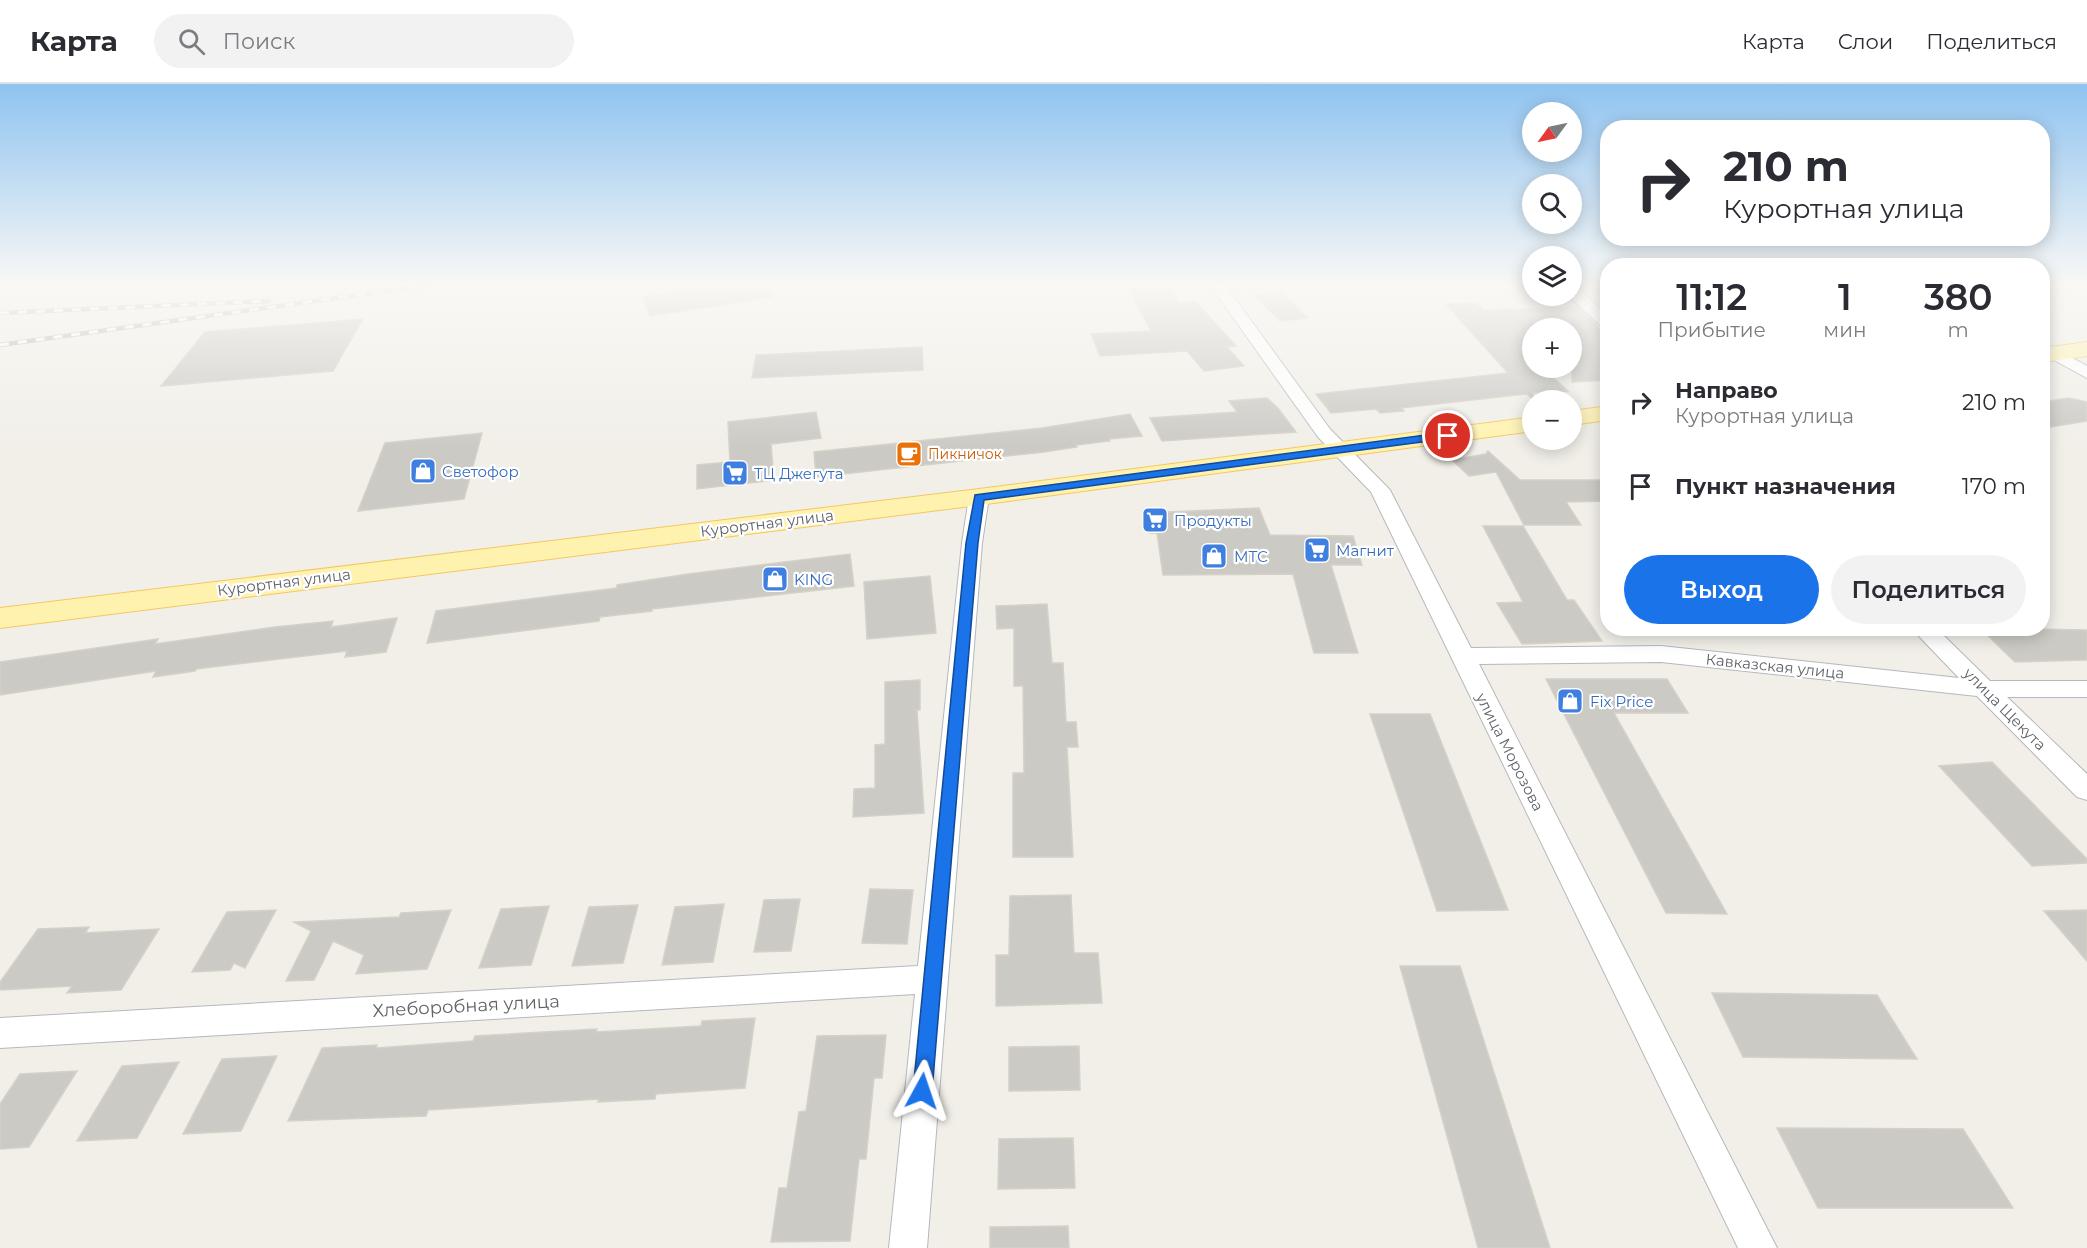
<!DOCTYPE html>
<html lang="ru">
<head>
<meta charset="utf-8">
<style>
  :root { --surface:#fff; --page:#f2f2f3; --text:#2b2b33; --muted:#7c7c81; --line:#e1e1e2; --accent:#1a73e8 }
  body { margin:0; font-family:Montserrat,sans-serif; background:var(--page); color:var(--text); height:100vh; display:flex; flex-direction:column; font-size:22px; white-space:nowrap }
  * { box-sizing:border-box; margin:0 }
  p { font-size:20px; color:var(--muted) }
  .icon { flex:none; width:33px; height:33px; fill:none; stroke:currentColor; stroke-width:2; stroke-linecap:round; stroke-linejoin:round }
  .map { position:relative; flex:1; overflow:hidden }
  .panel { position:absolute; left:1600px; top:174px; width:450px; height:378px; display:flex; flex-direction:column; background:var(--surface); border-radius:24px; box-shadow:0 3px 15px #0003 }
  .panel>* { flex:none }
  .top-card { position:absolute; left:1600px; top:36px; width:450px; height:126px; border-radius:24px; box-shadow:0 3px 15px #0003; background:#fff; color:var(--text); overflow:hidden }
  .needle { width:39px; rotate:237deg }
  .tools { position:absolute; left:1522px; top:18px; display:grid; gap:12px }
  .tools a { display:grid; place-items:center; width:60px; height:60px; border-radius:50%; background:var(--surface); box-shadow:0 3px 15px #0003; font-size:30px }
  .pin { position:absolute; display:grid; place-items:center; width:51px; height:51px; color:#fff; margin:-26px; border:3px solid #fff; border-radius:50%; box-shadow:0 2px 6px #0007 }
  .me { position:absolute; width:66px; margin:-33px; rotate:5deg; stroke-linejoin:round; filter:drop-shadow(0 0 4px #0008) }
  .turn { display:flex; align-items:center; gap:21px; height:126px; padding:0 24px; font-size:27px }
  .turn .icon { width:78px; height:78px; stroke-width:2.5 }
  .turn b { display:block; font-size:42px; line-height:51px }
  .eta { display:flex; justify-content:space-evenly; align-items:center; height:102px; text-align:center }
  .eta b { font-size:36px; font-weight:600; line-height:42px }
  .cta { display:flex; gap:12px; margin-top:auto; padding:12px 24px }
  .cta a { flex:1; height:69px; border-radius:36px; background:var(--accent); color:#fff; font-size:24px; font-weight:600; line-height:69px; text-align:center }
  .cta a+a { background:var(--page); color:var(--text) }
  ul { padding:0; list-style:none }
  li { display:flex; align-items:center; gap:18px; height:84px; padding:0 24px }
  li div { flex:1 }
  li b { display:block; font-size:22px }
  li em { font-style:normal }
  header { display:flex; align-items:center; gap:36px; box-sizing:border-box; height:84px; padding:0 30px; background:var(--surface); border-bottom:2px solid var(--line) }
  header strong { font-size:28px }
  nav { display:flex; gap:33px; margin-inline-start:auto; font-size:21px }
  .search { width:420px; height:54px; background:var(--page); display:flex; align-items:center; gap:15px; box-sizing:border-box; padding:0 21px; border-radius:33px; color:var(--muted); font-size:22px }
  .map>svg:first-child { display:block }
  .building { fill:#cccac5; stroke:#d6d1c6; stroke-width:1.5 }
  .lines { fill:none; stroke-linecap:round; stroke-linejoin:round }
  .street-casing { stroke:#b5b8bc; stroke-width:2 }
  .primary-casing { stroke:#f2c960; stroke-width:2 }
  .street { fill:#fff; fill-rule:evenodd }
  .primary { fill:#fff2af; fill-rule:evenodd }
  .rail-casing { stroke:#b6b7b8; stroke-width:4.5 }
  .rail { stroke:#fff; stroke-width:3; stroke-dasharray:9; stroke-linecap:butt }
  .route { fill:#1a73e8; stroke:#114b97; stroke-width:1.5 }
  .labels { text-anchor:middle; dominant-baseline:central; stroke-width:4.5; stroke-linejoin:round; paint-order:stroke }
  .far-food-label { font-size:14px; fill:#c56008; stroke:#fff; text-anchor:start }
  .shop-label { font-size:15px; fill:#366cbe; stroke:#fff; text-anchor:start }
  .street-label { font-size:15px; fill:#5f6368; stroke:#fff }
  .near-street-label { font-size:18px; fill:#5f6368; stroke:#fff }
</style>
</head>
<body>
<header>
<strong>Карта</strong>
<div class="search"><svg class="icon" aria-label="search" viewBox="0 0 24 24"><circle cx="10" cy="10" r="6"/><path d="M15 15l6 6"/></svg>Поиск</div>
<nav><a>Карта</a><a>Слои</a><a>Поделиться</a></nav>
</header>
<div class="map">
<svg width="2087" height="1164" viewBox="0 0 2087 1164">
  <rect width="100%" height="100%" fill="#f1efe8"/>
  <!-- building -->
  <g class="building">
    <path d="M723,201H772V213L650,232L643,213Z"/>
    <path d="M1127,201H1168L1179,219L1195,217L1236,262L1227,263L1244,282L1204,287L1187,267L1100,272L1091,250L1151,247Z"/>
    <path d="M1281,208L1308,234L1280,237L1254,211Z"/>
    <path d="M1476,219L1483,226L1578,223L1600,245L1608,247V296L1572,298V244H1533V284H1543L1568,307L1533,309V316L1527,310L1401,324L1404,327L1380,329L1376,325L1331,329L1316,310L1508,289L1446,220Z"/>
    <path d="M363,235L333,287L161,302L205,248Z"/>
    <path d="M922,263L923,286L752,294L756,271Z"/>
    <path d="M1267,314L1278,324L1296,348L1162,357L1150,334L1237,328L1229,317Z"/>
    <path d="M2069,314L2087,318V337L2043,344V318Z"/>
    <path d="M816,328L821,354L771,360L774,396L697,405V381L730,378L728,338Z"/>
    <path d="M1130,330L1142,352L1109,355L1110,357L1076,361L1077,363L1044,368L816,393L814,368L1042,344Z"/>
    <path d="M482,349L464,415L358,427L385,359Z"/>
    <path d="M1488,367L1520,396H1608V417L1566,418L1581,441H1524L1496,388L1469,392L1452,376L1486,370Z"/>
    <path d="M1259,424L1270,451L1353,452L1362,481H1331L1358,569H1314L1293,490L1163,491L1157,449H1149L1144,429Z"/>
    <path d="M1483,442H1523L1567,516H1574L1602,557L1522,560L1497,519L1523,518Z"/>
    <path d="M850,470L854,502L652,525V527L600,533L599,537L427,559L436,527L617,504V501L688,490Z"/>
    <path d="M930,492L936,549L867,555L864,498Z"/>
    <path d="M1047,520L1052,579H1063L1066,638H1076L1078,663H1067L1073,773H1013V689H1024L1023,602H1014V544L997,545L996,522Z"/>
    <path d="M397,534L386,568L345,573L347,567L196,585L195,587L153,593L156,587L0,611V578L158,555L155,560L275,543L333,537L331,543Z"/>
    <path d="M1980,544L2087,546V576L2015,578Z"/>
    <path d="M1546,595H1667L1688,629H1614L1727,830L1666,829Z"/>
    <path d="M920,596V626H917L924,729L853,733L854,705L875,704V661L885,660V598Z"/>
    <path d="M1370,630H1430L1508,826L1437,827Z"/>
    <path d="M1992,678L2087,775V779L2032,782L1939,682Z"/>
    <path d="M870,805L913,806L907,860L862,859Z"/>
    <path d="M1071,811L1074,869H1098L1102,919L996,922V871H1009L1010,812Z"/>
    <path d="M800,815L791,867L754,868L764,816Z"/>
    <path d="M724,820L713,878L662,881L675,823Z"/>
    <path d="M638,821L623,879L572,882L589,823Z"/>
    <path d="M549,822L531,881L479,884L501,825Z"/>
    <path d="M276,826L245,884L234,879L230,886L192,888L227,828Z"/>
    <path d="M451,826L427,885L356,890L364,871L333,857L314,896L286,897L311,847L294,838L399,833L401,829Z"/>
    <path d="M2087,826V877L2044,827Z"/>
    <path d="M89,843L85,849L159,845L121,906L67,909L72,902L0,906V898L38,845Z"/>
    <path d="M1400,882H1460L1550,1164H1478Z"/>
    <path d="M1712,909L1877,911L1917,975L1743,973Z"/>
    <path d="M755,934L745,1004L656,1010L655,1015L598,1018L599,1015L428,1026L426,1032L288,1037L322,964L377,961L376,964L473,957L475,952L597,945L596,948L701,942L702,937Z"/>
    <path d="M886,951L882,994H874L866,1075H859L850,1157L771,1158L779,1104H787L799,1028L806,1027L817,952Z"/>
    <path d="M1079,962L1080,1006L1009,1007V963Z"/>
    <path d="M277,972L241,1047L183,1050L222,975Z"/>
    <path d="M179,978L137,1054L77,1057L122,982Z"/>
    <path d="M77,987L29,1063L0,1065V1020L20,990Z"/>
    <path d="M1777,1044L1963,1045L2013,1124H1818Z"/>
    <path d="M1073,1054L1075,1104L998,1105L999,1055Z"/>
    <path d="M1068,1142L1069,1164H990V1143Z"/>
  </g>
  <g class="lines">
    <defs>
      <g id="street">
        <path d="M1210,201H1225L1330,345L1390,406L1471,564L1661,562L1959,594L1911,544H1936L1990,597H2087V613H2007L2087,690V716L2077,713L1977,612L1661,578L1479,580L1777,1164H1738L1371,408L1318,353Z"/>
        <path d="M1572,202L1577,203L1608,232V245L1602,243L1569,212H1572Z"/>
        <path d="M2043,258L2087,282V294L2043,270Z"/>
        <path d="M979,407L986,409L989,413L982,459L927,1164H889L915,910L0,964V934L918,882L962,459L969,413L972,409Z"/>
      </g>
      <g id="primary">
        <path d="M2087,258V272L2043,278V264Z"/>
        <path d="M1608,322V336L1572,341V327Z"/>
        <path d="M1533,333V347L979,421L0,544V524L979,405Z"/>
      </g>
    </defs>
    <!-- street casing -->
    <use href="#street" class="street-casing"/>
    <!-- primary casing -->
    <use href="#primary" class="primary-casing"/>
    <!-- street -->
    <use href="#street" class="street"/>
    <!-- primary -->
    <use href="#primary" class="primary"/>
    <defs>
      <g id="rail">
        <path d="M0,229L269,217"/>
        <path d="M0,261L430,201"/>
      </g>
    </defs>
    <!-- rail casing -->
    <use href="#rail" class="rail-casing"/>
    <!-- rail -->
    <use href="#rail" class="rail"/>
  </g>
  <!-- sky -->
  <linearGradient id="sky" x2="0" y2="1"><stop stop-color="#8fc3f1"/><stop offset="0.55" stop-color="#f9f8f5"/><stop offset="1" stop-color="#f9f8f5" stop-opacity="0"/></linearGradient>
  <rect width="2087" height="364" fill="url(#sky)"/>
  <!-- route -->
  <path class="route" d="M1448,348L1454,352L1452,354L984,416L978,459L932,1007L929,1014L922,1016L916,1014L913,1007L966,459L975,411Z"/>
  <!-- icons -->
  <defs>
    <symbol id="cafe-square" viewBox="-11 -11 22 22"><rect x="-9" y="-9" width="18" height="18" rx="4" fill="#e8710a" stroke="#fff"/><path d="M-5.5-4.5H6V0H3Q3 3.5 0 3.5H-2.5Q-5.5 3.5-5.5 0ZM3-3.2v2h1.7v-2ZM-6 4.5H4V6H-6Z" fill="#fff"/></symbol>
    <symbol id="shop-square" viewBox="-11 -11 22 22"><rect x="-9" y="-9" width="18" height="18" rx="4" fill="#3f7fe0" stroke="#fff"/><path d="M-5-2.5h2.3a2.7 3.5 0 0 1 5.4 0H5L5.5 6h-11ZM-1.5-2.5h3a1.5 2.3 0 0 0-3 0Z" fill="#fff"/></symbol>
    <symbol id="supermarket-square" viewBox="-11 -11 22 22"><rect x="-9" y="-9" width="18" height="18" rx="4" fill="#3f7fe0" stroke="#fff"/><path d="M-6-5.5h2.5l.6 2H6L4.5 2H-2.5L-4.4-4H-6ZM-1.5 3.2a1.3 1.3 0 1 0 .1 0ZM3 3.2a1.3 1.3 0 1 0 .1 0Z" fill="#fff"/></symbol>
  </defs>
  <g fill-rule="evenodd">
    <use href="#cafe-square" x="894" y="355" width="30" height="30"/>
    <use href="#shop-square" x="408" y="372" width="30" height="30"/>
    <use href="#supermarket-square" x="720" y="374" width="30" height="30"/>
    <use href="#supermarket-square" x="1140" y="421" width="30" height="30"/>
    <use href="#supermarket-square" x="1302" y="451" width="30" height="30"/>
    <use href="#shop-square" x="1199" y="457" width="30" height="30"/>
    <use href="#shop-square" x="760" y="480" width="30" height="30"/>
    <use href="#shop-square" x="1555" y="602" width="30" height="30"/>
  </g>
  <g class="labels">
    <!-- far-food labels -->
    <g class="far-food-label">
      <text x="928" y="370">Пикничок</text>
    </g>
    <!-- shop labels -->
    <g class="shop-label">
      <text x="442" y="387">Светофор</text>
      <text x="754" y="389">ТЦ Джегута</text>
      <text x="1174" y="436">Продукты</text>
      <text x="1336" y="466">Магнит</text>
      <text x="1234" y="472">МТС</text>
      <text x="794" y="495">KING</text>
      <text x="1590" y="617">Fix Price</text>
    </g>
    <!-- street labels -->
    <g class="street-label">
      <text transform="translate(767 439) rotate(-7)">Курортная улица</text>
      <text transform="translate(284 498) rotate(-7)">Курортная улица</text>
      <text transform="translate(1775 582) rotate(6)">Кавказская улица</text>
      <text transform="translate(2005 625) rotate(45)">улица Щекута</text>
      <text transform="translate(1510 668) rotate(63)">улица Морозова</text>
    </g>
    <!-- near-street labels -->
    <g class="near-street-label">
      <text transform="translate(466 922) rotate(-3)">Хлеборобная улица</text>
    </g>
  </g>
</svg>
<div class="tools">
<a><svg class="needle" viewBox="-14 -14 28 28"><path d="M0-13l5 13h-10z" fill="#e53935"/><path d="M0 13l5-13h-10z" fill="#7c7c81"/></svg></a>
<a><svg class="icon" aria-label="search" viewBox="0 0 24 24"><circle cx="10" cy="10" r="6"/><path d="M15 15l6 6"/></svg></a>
<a><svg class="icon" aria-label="layers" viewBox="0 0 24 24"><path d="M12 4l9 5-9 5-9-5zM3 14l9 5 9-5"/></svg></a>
<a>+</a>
<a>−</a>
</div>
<div class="pin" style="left:1448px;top:352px;background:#d93025"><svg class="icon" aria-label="arrive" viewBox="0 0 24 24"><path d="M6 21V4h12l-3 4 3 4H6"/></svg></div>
<svg class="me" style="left:922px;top:1007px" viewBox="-20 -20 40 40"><path d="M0-17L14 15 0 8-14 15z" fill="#1a73e8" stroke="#fff" stroke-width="4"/></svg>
<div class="top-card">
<div class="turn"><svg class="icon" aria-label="right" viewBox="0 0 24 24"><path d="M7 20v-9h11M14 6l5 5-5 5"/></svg><div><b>210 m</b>Курортная улица</div></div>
</div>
<section class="panel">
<div class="eta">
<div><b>11:12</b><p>Прибытие</p></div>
<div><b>1</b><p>мин</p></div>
<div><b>380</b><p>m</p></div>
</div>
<ul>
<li><svg class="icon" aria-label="right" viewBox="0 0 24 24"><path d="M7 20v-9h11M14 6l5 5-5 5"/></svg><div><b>Направо</b><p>Курортная улица</p></div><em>210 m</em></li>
<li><svg class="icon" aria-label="arrive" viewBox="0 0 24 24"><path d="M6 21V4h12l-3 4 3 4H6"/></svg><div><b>Пункт назначения</b></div><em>170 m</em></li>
</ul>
<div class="cta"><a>Выход</a><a>Поделиться</a></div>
</section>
</div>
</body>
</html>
